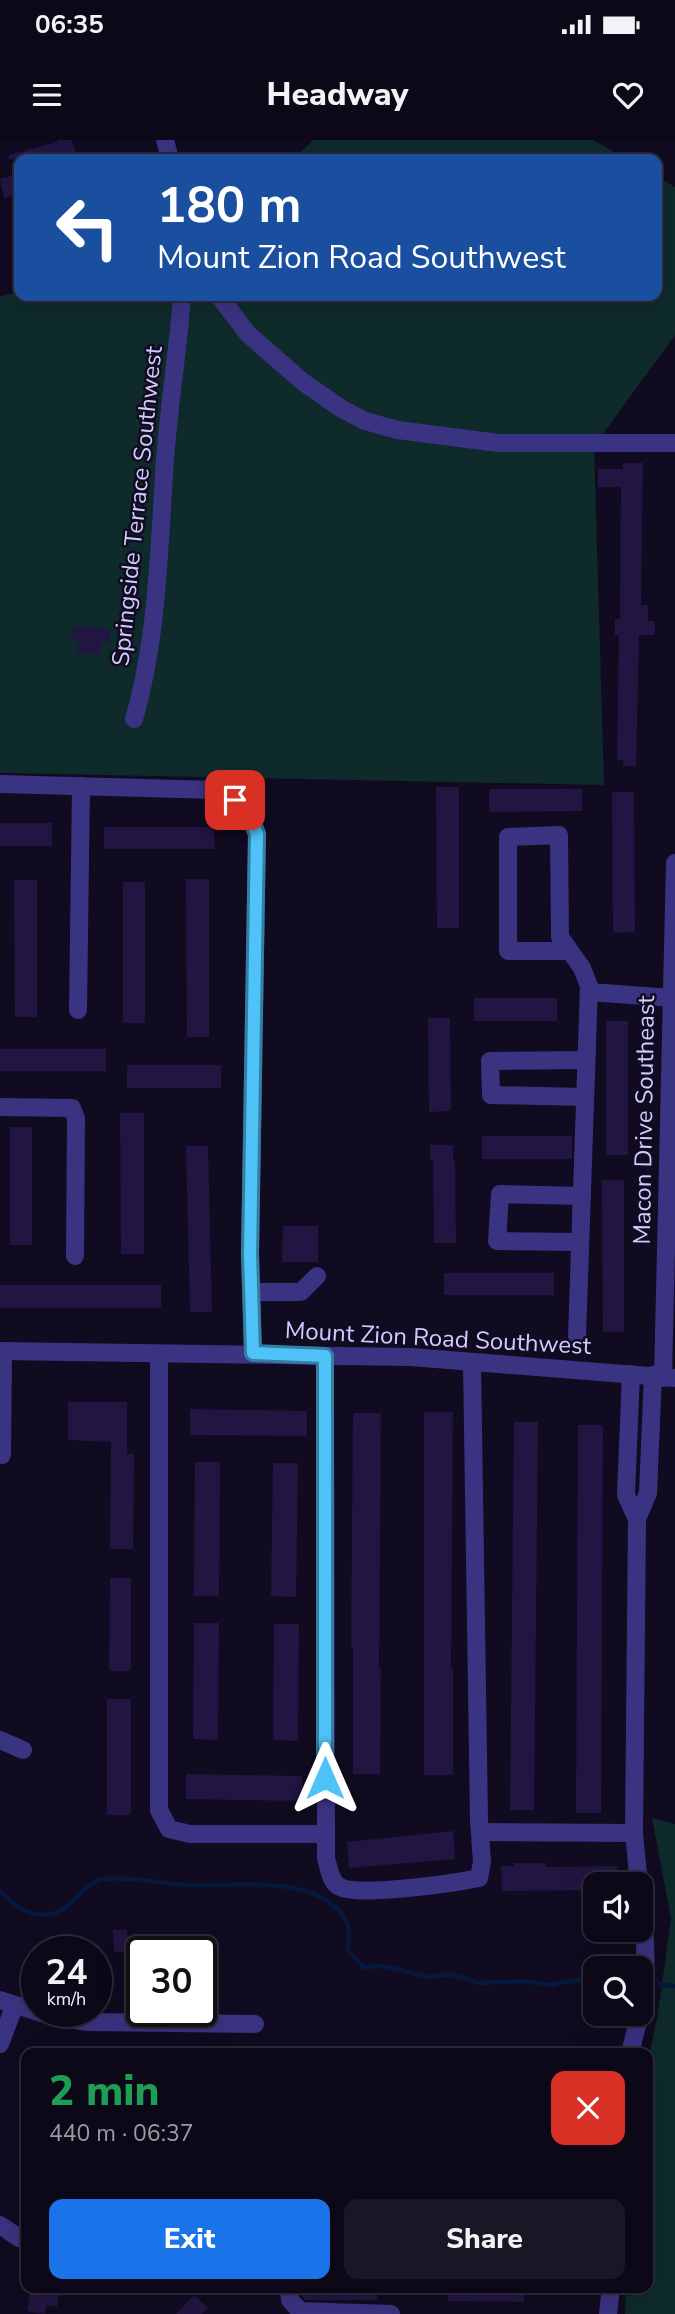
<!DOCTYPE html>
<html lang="en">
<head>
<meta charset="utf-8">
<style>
  :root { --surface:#0c0818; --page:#1a1625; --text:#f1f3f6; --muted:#9a9aa2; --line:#2c2937; --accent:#1a73e8 }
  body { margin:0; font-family:"Nunito Sans",sans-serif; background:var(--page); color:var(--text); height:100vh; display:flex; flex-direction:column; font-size:26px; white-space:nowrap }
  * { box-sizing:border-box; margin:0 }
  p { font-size:23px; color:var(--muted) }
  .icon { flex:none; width:38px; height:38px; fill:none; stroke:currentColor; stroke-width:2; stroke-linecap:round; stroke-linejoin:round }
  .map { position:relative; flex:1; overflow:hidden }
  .panel { position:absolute; left:21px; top:1908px; width:632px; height:245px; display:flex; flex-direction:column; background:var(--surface); border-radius:14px; box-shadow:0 7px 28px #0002,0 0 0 2px var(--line) }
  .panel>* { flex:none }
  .guide { position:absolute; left:14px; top:14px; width:648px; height:147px; border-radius:14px; box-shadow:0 7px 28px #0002,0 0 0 2px var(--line); background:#1a4fa0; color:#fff; overflow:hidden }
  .controls { position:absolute; left:583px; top:1732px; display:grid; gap:14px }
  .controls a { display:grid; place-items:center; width:70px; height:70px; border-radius:14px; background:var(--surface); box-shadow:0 7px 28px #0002,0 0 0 2px var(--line); font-size:35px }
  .speed { position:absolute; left:21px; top:1796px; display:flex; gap:14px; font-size:35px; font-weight:700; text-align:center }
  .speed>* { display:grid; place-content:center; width:91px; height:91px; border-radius:50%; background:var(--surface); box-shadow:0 7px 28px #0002,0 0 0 2px var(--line); line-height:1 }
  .speed small { font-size:18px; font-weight:400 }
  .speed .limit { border:4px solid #111; border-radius:10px; background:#fff; color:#111 }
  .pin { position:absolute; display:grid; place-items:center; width:60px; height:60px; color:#fff; margin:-30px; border-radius:14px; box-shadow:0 4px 10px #0006 }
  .me { position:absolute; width:77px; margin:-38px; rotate:0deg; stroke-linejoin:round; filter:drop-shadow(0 0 5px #0008) }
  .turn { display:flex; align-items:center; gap:24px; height:147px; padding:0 28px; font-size:32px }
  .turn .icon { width:91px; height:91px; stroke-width:2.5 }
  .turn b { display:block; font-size:49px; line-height:60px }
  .round { display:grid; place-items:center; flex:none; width:74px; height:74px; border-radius:14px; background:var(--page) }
  .headline { display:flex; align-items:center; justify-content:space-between; height:119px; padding:0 28px }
  h1 { font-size:42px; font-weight:800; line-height:52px; color:#1e9e55 }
  .button { display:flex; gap:14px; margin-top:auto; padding:14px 28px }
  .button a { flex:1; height:80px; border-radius:14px; background:var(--accent); color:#fff; font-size:28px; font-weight:800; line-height:80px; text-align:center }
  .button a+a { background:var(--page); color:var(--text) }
  .status { display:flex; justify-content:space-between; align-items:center; height:49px; padding:0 35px; background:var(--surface); direction:ltr }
  .status svg { height:19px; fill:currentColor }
  header { display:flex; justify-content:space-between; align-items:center; height:91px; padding:0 28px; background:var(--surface); font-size:32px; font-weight:800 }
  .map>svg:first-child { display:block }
  .green { fill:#0e2a2a }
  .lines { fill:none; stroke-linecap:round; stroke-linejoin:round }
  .stream { stroke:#06183e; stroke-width:4.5 }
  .building { fill:#211642 }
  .minor { stroke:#3a3382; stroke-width:18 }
  .route-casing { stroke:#337fa1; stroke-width:18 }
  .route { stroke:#4fc3f7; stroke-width:12 }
  .labels { text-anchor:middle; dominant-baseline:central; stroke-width:5; stroke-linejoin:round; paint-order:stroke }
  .street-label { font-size:24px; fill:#d3caff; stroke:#100b20 }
</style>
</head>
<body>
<div class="status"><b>06:35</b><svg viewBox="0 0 49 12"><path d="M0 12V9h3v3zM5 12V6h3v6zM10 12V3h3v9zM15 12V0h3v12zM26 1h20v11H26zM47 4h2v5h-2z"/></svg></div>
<header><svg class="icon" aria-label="menu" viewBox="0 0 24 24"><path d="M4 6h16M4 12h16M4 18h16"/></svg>Headway<svg class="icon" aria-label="heart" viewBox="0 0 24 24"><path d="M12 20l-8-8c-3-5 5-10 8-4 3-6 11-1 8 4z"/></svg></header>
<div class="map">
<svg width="675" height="2174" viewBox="0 0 675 2174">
  <rect width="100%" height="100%" fill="#100b20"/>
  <!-- green -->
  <g class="green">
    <path d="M314,0H593L627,19H292Z"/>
    <path d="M656,36L675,47V195L594,306L604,645L0,633V156L19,152V156H656Z"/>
    <path d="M652,1678L675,1684V2174H625L626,2147H648V1920L657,1879L671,1779Z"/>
  </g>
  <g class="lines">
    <!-- stream -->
    <g class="stream">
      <path d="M0,1751C14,1766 30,1778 51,1774C69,1772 87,1741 103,1739C131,1736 161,1744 189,1745C235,1747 323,1732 347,1783C350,1790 348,1802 348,1810L363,1827L383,1826L429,1837L451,1834L479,1843L522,1841L551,1845L575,1840L595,1844"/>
      <path d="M659,1844L675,1846"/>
    </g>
  </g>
  <!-- building -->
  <g class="building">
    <path d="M57,0H72L76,13L51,19H9L8,15L58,2Z"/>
    <path d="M19,34V54L4,58L0,39Z"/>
    <path d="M623,323H643L641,465H648V481H655V495H639L636,626H623V620H617L619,495H615V479H620L621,347H598V329H623Z"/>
    <path d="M73,486L110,489L109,503L101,502L100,515L78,513L79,501H72Z"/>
    <path d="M436,647H459V788H437Z"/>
    <path d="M489,649H582V671L489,672Z"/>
    <path d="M612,652H634L635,792L613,793Z"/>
    <rect x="0" y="683" width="52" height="23"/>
    <path d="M104,687H214L215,709H104Z"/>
    <path d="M186,739H209V897H187Z"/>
    <path d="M14,740H37V877H15Z"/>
    <rect x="123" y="742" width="22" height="141"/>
    <rect x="474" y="858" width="83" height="23"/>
    <path d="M428,878H450L451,971L429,972Z"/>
    <rect x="606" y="881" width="22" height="134"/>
    <rect x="0" y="909" width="106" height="22"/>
    <rect x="127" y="925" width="94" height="23"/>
    <path d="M120,973H144V1114H121Z"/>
    <rect x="10" y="987" width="22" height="118"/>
    <rect x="482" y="996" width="90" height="23"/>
    <path d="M430,1005H453V1021H455L456,1103H434L433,1020H430Z"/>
    <path d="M186,1006H208L212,1172H190Z"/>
    <path d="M602,1040H624V1192H603Z"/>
    <path d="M283,1086H318V1122H282Z"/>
    <rect x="444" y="1133" width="110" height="22"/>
    <rect x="0" y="1145" width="161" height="23"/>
    <path d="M68,1262H127V1314H134L133,1409H110L111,1302L68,1300Z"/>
    <path d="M190,1269L307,1271V1296L190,1295Z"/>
    <path d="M424,1272H453L451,1528H453V1635H424Z"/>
    <path d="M353,1273H381L379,1528H381L380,1634H353V1507H351Z"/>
    <path d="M514,1282H538L534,1670H510Z"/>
    <path d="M578,1285H603L601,1673H576Z"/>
    <path d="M195,1322H220L219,1456H194Z"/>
    <path d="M273,1323H298L296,1457L271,1456Z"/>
    <path d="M110,1438H131V1531H109Z"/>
    <path d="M194,1483H219L218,1600L193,1599Z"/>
    <path d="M274,1484H299L298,1601L273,1600Z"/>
    <rect x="107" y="1559" width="24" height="116"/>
    <path d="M186,1634L302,1636V1661L186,1659Z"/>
    <path d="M453,1691L455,1719L349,1728L347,1702Z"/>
    <path d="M514,1723H546V1727L617,1726V1745H595V1750L502,1751L501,1726H514Z"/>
    <path d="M113,1790H127L128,1812H114Z"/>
    <path d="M301,2147H377V2160H305L301,2155Z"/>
    <path d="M448,2147H525L524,2162L448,2161Z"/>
    <path d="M42,2149L59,2152L57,2167L46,2165L45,2174L27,2171L30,2153L40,2155Z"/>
    <path d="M194,2155L208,2167L202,2174H176Z"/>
  </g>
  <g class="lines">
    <!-- minor -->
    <g class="minor">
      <path d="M165,0L170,19"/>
      <path d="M219,156L248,194L303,242L342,269L365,281L398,290L498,303H675"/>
      <path d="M134,579C158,496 159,407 165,320C169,265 178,211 182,156"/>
      <path d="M0,644L216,650C242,663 246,667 257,694L250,1114L253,1213"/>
      <path d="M569,811H508V697L559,695L560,797L582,828L589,846L577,1197"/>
      <path d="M589,852L672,858"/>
      <path d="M78,870L81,646"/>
      <path d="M585,957L491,955L490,921L586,920"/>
      <path d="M0,967L72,968L76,978L75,1116"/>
      <path d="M580,1102L497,1101L500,1054L582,1056"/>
      <path d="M253,1152H301L317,1136"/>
      <path d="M0,1211L411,1217L675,1238"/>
      <path d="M159,1214V1670L169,1689L190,1694H326"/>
      <path d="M325,1216L326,1718C329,1728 330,1742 340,1747C359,1757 455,1743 479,1738L482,1722L479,1680L472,1222"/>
      <path d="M631,1234L626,1355L637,1379"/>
      <path d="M663,1238L675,723"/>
      <path d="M2,1315L3,1212"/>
      <path d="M0,1600L23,1610"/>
      <path d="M480,1692L634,1693"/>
      <path d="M639,1745L634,1693L637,1379L648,1353L653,1235"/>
      <path d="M640,1756C646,1794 649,1835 640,1872"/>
      <path d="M0,1860L51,1876L88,1882L255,1884"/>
      <path d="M0,1904L14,1867"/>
      <path d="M630,1913L640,1874"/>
      <path d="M0,2085L19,2098L26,2099"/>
      <path d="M289,2147L290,2160L300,2171L391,2174"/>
      <path d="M608,2174L611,2147"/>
    </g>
  </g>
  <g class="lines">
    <defs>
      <path id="route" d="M235,660L248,672L257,694L250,1114L253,1213L325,1216V1638"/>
    </defs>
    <!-- route casing -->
    <use href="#route" class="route-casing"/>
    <!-- route -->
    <use href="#route" class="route"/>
  </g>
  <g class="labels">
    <!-- street labels -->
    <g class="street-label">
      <text transform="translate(137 366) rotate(-84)">Springside Terrace Southwest</text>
      <text transform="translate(644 980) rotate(-89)">Macon Drive Southeast</text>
      <text transform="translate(438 1198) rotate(3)">Mount Zion Road Southwest</text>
    </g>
  </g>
</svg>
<div class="controls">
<a><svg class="icon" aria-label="sound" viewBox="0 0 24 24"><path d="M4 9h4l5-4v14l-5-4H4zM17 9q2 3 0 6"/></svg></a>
<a><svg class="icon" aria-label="search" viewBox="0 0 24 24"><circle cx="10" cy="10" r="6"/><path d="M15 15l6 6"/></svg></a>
</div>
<div class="speed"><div>24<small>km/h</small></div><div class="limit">30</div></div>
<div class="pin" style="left:235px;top:660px;background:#d93025"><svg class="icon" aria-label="arrive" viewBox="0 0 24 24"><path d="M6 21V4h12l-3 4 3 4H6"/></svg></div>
<svg class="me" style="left:325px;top:1638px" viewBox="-20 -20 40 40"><path d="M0-17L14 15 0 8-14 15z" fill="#4fc3f7" stroke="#fff" stroke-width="4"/></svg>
<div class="guide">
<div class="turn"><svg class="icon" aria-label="left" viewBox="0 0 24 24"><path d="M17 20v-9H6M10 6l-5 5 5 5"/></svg><div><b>180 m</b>Mount Zion Road Southwest</div></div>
</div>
<section class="panel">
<div class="headline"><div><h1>2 min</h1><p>440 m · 06:37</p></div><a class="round" style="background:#d93025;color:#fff"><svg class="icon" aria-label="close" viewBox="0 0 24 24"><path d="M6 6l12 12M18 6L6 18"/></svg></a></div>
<div class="button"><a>Exit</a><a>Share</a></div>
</section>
</div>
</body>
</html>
